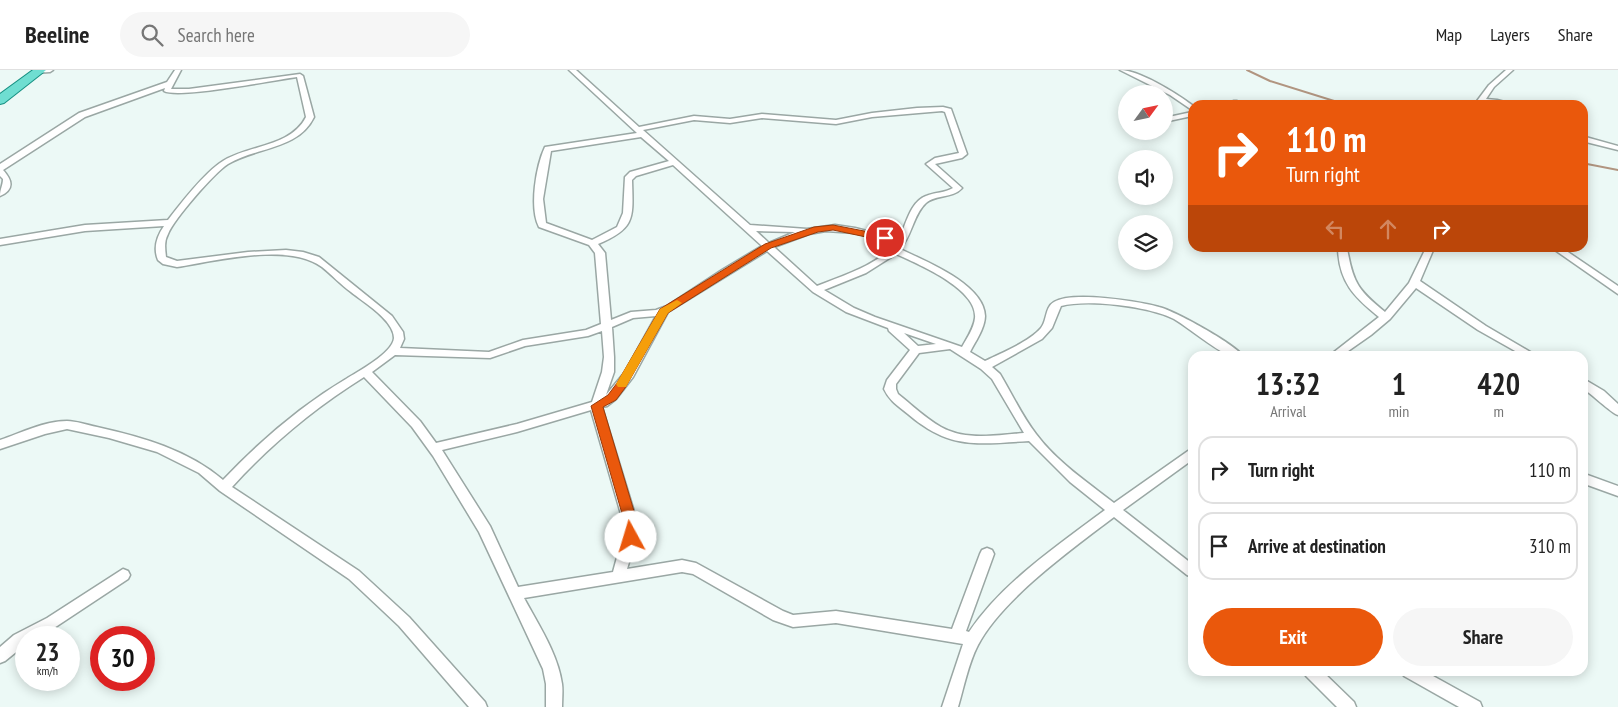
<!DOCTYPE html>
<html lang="en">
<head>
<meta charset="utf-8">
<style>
  :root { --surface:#fff; --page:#f6f6f6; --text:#222; --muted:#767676; --line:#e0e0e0; --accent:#ea580c }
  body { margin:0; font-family:"PT Sans Narrow",sans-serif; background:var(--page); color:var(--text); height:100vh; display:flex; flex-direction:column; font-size:19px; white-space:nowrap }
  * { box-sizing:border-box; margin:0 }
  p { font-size:16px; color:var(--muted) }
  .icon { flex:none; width:28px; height:28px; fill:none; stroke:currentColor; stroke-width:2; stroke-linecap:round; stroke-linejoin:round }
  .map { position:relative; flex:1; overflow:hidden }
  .details { position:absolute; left:1188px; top:281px; width:400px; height:325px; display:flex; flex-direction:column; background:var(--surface); border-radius:15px; box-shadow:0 2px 12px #0003 }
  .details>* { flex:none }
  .banner { position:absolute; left:1188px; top:30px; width:400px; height:152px; border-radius:15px; box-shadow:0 2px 12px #0003; background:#ea580c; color:#fff; overflow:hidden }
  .needle { width:32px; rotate:57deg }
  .buttons { position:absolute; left:1118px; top:15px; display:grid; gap:10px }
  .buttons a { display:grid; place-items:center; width:55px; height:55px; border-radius:50%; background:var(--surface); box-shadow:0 2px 12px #0003; font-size:25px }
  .speed { position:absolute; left:15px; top:556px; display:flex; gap:10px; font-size:25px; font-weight:700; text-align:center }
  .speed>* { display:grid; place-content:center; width:65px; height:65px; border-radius:50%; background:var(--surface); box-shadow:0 2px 12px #0003; line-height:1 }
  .speed small { font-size:12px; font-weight:400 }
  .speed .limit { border:8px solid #d22; background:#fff; color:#111 }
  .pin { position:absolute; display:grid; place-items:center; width:42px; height:42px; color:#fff; margin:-21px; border:2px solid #fff; border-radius:50%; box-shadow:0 1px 5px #0007 }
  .me { position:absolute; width:55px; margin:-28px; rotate:354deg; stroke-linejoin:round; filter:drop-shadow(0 0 4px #0008) }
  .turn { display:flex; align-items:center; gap:18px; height:105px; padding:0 15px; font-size:22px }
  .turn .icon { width:65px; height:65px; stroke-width:2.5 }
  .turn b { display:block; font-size:35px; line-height:42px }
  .lanes { display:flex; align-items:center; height:48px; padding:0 15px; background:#0003; justify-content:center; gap:25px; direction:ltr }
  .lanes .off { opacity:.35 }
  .eta { display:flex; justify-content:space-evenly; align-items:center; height:85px; text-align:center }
  .eta b { font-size:30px; font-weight:700; line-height:35px }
  .cta { display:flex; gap:10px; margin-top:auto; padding:10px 15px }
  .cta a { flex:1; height:58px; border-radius:30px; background:var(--accent); color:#fff; font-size:20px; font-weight:700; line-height:58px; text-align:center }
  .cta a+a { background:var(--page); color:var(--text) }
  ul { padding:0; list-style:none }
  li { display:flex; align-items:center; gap:15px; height:68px; margin:0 10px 8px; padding:0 5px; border:2px solid var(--line); border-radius:15px }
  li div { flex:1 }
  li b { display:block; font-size:19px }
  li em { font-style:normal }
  header { display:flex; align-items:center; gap:30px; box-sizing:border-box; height:70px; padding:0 25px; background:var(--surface); border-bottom:1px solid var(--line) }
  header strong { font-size:24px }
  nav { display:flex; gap:28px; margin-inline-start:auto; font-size:18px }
  .search { width:350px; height:45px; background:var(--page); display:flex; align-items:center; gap:12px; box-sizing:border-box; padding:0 18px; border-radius:28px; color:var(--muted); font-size:19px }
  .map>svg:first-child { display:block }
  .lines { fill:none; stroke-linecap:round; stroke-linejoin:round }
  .stream { stroke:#b19580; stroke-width:2 }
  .minor-casing { stroke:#9aa7a4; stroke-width:3 }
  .primary-casing { stroke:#169082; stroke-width:2 }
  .minor { fill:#fff; fill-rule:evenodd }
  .primary { fill:#6fded1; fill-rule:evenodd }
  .route { fill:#ea580c; stroke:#983908 }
  .slow { fill:#f59e0b }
</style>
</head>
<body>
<header>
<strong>Beeline</strong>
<div class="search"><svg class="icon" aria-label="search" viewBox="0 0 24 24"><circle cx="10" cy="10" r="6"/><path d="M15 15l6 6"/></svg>Search here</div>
<nav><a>Map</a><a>Layers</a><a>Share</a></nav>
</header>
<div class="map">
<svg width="1618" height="637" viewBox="0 0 1618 637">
  <rect width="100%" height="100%" fill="#ecf9f6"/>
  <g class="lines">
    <!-- stream -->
    <g class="stream">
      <path d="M1247,0L1270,11L1347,35"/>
      <path d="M1582,93L1618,100"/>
    </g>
    <defs>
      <g id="minor">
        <path d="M36,0H53L50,2L34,3L33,2Z"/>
        <path d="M175,0H181L171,19H189L300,4L303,6L314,47C298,80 256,77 228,94C214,103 174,149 168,164C164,171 165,179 166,187L177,191L248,182L286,180L303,182L319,187L392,246L403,262L404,269L400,278L489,282L523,270L586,260L601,254L595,183L589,175L539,157C529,138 536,96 545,77L637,63L569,0H576L639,57L694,46L730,49L762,44L836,50L872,43L917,38L943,37L951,39L967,84L962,88L935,94L962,118C952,129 936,124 926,133C913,145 912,166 900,179C925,191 984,214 985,246C985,258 975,272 970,282L985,291C1001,283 1029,272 1041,258C1047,251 1045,237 1054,232C1072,221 1138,231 1159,237C1175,241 1233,273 1243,286C1240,286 1235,287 1232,286C1220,284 1188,257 1174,249C1148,236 1088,229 1061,236L1052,258L1042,269L992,297L1000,304C1012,324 1022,346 1036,364C1057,392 1087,412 1114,433L1188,381L1192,380V390L1123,440L1192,494V507L1187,505L1114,447C1072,479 1002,529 978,575C968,594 964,617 958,637H942L963,574L836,553L793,557L773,550L693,504L682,502L524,528C538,554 558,584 562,614C563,621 562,629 562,637H546V614L543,599L479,462L433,386L412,357L364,307C316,337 270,375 232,417L359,501L409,547L485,632L487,637H469L399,556L349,509L220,421L199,403L157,382L109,368L67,359L45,364L0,379V370C21,363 44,351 67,351C76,351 87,355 97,357C142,367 188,380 223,410C258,373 302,335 346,309C357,302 393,283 394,268C394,250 363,232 351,222C341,215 332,205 322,197C288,172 217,191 177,197L163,194L158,190C153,178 157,166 164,156L85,161L0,175V169L85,155L168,150C181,133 205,102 223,91C248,75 291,77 306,47L297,7C275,10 178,29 164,21L165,18L85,47L3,100C12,110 15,119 0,126C0,119 3,115 3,109L0,106V94L79,43L167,12ZM942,41L945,42L959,83L935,88L926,94L953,118C945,123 935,122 926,126C910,132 906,155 899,169L855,158L835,155L807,159L750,155L643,60L694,50L730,53L762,48L836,54L872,47ZM641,67L669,91L630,102L625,107L623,143L617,157L592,170L546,153L543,129L551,81ZM673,95L762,176L722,200L667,236L656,240L631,242L611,250L605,183L598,174C636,158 633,148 632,110L636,106ZM756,161L795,162L769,173ZM826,161L855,163L896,173C876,196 844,205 817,216L774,177L809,164ZM767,181L813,222L846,242L888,258L889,261L910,280L887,310L884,319C889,330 898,336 908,344C950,380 977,374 1029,371L1070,412L1105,440C1058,475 1002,513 969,562L966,561L994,484L992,480L987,478L982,480L980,484L952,559L836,541L793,545L783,541L696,493L682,490L627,499L639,458L602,337L607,336L616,329L633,307L668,242ZM896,184C918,194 978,219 975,248C974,258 967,268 962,277L875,247L854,238L824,220L866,203ZM656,246L625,302L606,325L614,302V287L612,257L633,248ZM602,261L604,287L602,302L592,332L517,354L436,373L420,351L372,302L395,285L490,288L525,276L588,266ZM904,263L936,274L918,276ZM950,279L981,299L992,309L1024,363C996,365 966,371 941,357C925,348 912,335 898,324L896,319V314L919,283ZM591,340L625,458L613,502L518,517L490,456L442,380L517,362Z"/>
        <path d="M1120,0C1139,0 1176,23 1192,35V40L1170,25Z"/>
        <path d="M1506,0H1513L1494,17L1486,29L1497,30L1516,35L1488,34L1489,35H1481L1477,31L1489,15Z"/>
        <path d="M1234,31H1237V35H1222Z"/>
        <path d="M1192,42V46L1164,52V48Z"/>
        <path d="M1582,66L1618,76V80L1582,71Z"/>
        <path d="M1338,178H1347C1353,213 1358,220 1385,242L1409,213L1426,178H1434L1420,211L1486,256L1537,286H1524L1478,260L1416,218L1390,249L1371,265L1341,286H1329L1379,247C1354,227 1339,212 1338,178Z"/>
        <path d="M1552,178H1562L1618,216V224Z"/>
        <path d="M1582,308L1604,321L1618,334V345C1611,343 1591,323 1582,318Z"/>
        <path d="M1582,403L1618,416V426L1582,413Z"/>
        <path d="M123,499L128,501L130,505L128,509L57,556L37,568H26V574L5,591L0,593V577L14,565L47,548Z"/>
        <path d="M1303,601H1322L1354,632L1356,637H1337L1306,606Z"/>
        <path d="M1401,601H1424L1480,632L1482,637H1459L1404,606Z"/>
      </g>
      <path id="primary" d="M33,0H46L4,33L0,34V24Z"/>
    </defs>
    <!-- minor casing -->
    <use href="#minor" class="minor-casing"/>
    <!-- primary casing -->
    <use href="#primary" class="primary-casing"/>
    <!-- minor -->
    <use href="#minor" class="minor"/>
    <!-- primary -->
    <use href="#primary" class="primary"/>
  </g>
  <!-- route -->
  <path class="route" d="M833,155L885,165L890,168L885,171L833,160L818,162L771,178L668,243L625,318L616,330L603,337L639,458L636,471L631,473L626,471L623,447L591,336L608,325L617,313L660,239L765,174L814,157Z"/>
  <!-- slow -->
  <path class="slow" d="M677,230L682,233L668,243L626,317H618L616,314L660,239Z"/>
</svg>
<div class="buttons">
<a><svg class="needle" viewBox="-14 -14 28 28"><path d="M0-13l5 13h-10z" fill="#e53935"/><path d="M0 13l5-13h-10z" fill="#767676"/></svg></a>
<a><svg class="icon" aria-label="sound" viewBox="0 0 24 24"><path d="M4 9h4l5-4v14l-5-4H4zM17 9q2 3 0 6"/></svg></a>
<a><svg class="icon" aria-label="layers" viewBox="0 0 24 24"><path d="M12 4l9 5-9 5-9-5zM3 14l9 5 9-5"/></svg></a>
</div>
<div class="speed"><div>23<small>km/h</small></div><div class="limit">30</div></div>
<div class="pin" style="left:885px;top:168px;background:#d93025"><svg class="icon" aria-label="arrive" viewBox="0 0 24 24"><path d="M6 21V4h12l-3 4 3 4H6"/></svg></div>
<svg class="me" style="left:631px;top:467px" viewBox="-20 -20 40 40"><circle r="19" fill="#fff"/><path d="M0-13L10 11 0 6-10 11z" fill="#ea580c"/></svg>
<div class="banner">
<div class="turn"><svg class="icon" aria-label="right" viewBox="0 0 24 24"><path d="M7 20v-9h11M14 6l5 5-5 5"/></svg><div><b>110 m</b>Turn right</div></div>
<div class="lanes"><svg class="icon off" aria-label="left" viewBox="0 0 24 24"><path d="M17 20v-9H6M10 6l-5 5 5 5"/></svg><svg class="icon off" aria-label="ahead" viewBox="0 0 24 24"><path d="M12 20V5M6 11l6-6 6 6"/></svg><svg class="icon" aria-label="right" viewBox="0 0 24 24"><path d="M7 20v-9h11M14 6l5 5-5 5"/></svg></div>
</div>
<section class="details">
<div class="eta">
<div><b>13:32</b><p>Arrival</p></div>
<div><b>1</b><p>min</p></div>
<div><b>420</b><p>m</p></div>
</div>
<ul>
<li><svg class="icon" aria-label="right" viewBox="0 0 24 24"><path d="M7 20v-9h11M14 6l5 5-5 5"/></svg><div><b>Turn right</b></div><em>110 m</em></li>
<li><svg class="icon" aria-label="arrive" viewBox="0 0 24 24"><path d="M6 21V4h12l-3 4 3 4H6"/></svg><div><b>Arrive at destination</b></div><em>310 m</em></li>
</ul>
<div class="cta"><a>Exit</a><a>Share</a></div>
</section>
</div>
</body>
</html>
